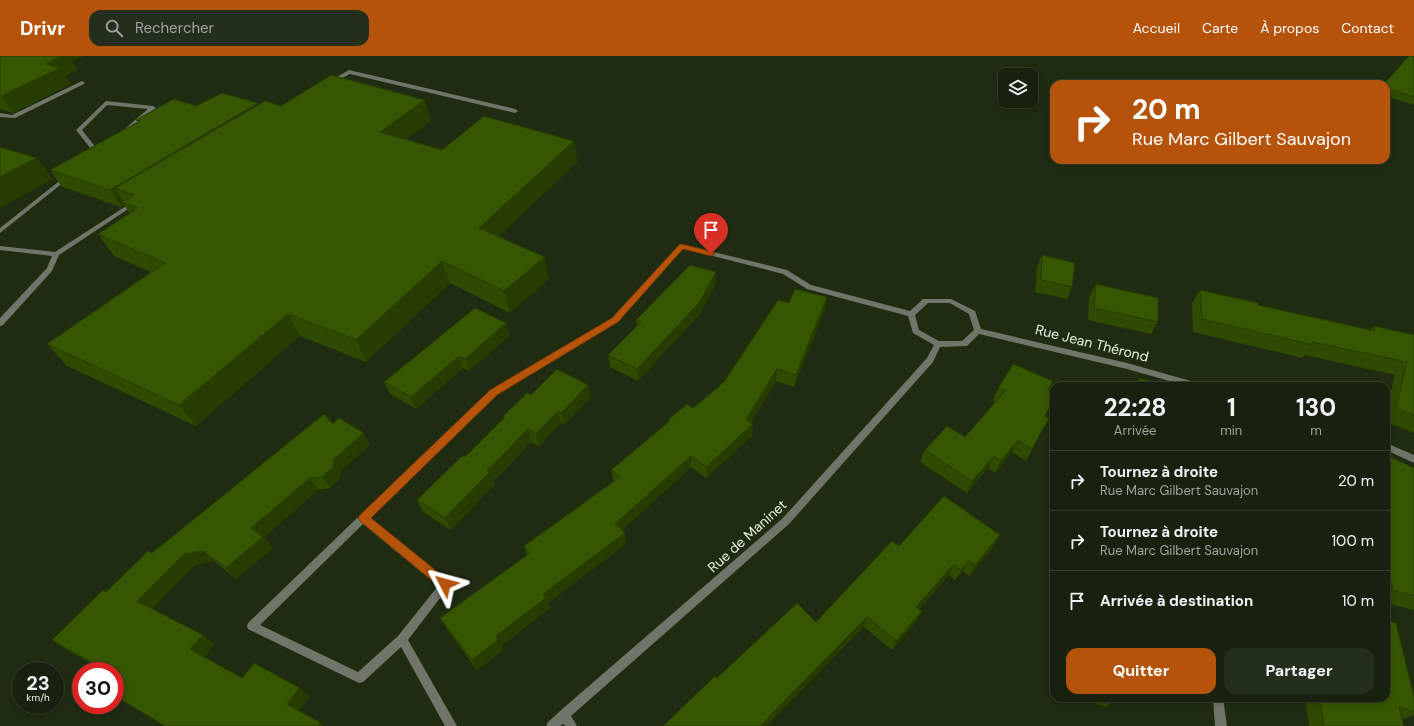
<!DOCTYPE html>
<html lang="fr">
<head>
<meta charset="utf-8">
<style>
  :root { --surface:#17210e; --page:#242e1c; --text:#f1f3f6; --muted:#9ea39e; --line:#363e2e; --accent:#b45309 }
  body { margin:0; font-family:"DM Sans",sans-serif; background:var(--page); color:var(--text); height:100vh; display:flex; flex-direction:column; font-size:15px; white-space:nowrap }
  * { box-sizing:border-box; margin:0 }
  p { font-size:13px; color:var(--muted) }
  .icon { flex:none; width:22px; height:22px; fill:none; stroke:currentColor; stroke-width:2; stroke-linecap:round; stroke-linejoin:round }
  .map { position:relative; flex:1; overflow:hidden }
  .details { position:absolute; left:1050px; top:326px; width:340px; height:320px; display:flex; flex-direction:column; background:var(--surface); border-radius:12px; box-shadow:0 2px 6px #0003,0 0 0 1px var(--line) }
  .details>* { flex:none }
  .banner { position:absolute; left:1050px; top:24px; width:340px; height:84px; border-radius:12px; box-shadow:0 2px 6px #0003,0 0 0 1px var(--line); background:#b45309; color:#fff; overflow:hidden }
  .controls { position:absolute; left:998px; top:12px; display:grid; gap:8px }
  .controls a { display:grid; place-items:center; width:40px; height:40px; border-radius:8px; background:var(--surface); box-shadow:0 2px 6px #0003,0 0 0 1px var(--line); font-size:20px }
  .speed { position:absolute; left:12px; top:606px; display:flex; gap:8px; font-size:20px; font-weight:700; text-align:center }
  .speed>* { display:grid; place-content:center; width:52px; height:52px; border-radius:50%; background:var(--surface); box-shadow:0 2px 6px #0003,0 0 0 1px var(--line); line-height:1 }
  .speed small { font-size:10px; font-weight:400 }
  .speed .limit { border:6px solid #d22; background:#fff; color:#111 }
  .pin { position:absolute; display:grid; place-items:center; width:34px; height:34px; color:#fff; margin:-41px -17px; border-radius:50% 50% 50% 0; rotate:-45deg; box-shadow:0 0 4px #0007 }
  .pin .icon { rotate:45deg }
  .me { position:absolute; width:44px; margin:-22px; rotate:309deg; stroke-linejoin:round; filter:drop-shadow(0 0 3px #0008) }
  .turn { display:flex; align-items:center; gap:14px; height:84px; padding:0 16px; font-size:18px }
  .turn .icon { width:52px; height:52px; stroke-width:2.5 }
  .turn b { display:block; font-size:28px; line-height:34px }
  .eta { display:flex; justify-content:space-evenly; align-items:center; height:68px; text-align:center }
  .eta b { font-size:24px; font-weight:700; line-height:28px }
  .primary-button { display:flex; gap:8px; margin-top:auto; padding:8px 16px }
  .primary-button a { flex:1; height:46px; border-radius:12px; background:var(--accent); color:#fff; font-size:16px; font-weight:700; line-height:46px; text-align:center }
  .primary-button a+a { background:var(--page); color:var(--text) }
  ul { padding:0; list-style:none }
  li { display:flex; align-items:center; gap:12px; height:60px; padding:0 16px; border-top:1px solid var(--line) }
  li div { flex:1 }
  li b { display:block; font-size:15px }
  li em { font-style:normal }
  header { display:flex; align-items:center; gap:24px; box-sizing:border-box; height:56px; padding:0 20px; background:var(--accent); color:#fff }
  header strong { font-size:19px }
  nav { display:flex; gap:22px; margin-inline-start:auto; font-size:14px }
  .search { width:280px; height:36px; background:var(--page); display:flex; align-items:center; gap:10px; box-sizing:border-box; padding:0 14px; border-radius:12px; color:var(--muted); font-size:15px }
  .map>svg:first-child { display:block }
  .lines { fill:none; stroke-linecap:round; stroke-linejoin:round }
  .lane { fill:#6f7669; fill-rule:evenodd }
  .street { fill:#6f7669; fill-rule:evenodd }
  .wall { fill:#2f4a01 }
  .shaded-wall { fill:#263c01 }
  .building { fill:#375601; stroke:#263c01 }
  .route { fill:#b45309; stroke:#753606 }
  .labels { text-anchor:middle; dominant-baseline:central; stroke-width:4; stroke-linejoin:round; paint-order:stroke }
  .street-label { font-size:14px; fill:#e7f0e0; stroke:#1f2c12 }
</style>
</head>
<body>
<header>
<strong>Drivr</strong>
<div class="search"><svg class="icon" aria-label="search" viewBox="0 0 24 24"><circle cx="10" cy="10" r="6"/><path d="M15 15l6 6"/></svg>Rechercher</div>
<nav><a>Accueil</a><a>Carte</a><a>À propos</a><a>Contact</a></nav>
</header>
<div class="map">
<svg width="1414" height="670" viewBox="0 0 1414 670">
  <rect width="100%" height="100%" fill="#1f2c12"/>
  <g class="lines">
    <!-- lane -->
    <g class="lane">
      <path d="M349,14L515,53L518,55L515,57L350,18L333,27L328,26Z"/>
      <path d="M82,25L85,27L84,28L15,62L0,61V57L12,59Z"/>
      <path d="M106,45L153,50L156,52L123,79L121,78V76L148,53L107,49L82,74L100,97L97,99L95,98L76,74Z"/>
      <path d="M67,119L70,121L69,122L0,177V172Z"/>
      <path d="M134,145L136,146V148L59,199L52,215L3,269L0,270V262L47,212L52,200L0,194V190L55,196Z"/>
    </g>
    <!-- street -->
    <g class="street">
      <path d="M681,188L787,214L811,229L910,255L923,243H951L975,255L981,273L1127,307L1198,327L1202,330H1187L1127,313L979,278L967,290L940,291L933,306L789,468L571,660L577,670H565L563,668L560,670H546L548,666L560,655L783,462L927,302L934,289L913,277L908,260L807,233L783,218L682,192L618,266L496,338L370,462L448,526L450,529L408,584L457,670H445L401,591L363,626L359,627L248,573L247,570L248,567L490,334L612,262L679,189ZM928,247H950L969,258L974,274L962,285H939L919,274L915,259ZM363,468L438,530L398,580L358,616L260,569Z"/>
      <path d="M1386,387L1414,399V407L1386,394Z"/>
      <path d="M1213,642H1223L1227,670H1215Z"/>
    </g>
  </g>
  <!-- wall -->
  <g class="wall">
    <path d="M0,0H83L72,5L78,14L65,20L71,28L13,57L0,53Z"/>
    <path d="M1414,0V49L1386,40V28Z"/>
    <path d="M425,44L431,65L406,83L442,94L574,85L577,106L498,181L549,223L510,257L450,227L366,306L300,280L196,370L67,310L47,288L151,216L114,200L98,178L130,158L124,149L121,151L62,131L50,114L138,66L136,64L196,50L258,47V49L281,50Z"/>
    <path d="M1042,199L1072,231L1067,243L1035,236L1037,211Z"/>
    <path d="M716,216V228L699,259L638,325L610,311L608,299L637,270L636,264Z"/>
    <path d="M1096,228L1158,266L1151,278L1088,264L1089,241Z"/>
    <path d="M1200,234L1258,249L1370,274L1374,270L1414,279V377L1386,366V353L1395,319L1305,299L1302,302L1193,276L1192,247Z"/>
    <path d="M827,241L825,253L794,331L776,325L751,367L752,380L706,422L691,411L622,474L626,488L548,547L550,552L501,590L503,594L477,614L446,572L440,562L527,499L524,490L614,426L611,414L668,366V364L693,352L724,326L789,247Z"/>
    <path d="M510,279L469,315L463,312L416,353L390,338L384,326Z"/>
    <path d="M1139,322L1172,330H1134Z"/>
    <path d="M1053,325L1049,335L1045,361L1049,362L1026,405L1012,396L995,417L988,412L967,437L920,406L925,394L965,381L996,346L993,344L998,332Z"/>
    <path d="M531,339L591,341L564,369L561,367L539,390L531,386L494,425L495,428L451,474L423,456L417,444L465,401L504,362L503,360Z"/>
    <path d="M370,389L341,414L340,423L330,432L318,434L264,481L273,492L236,523L214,505L195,509L152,553L203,579L214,589L204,601L242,622L300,632L309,641L299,655L321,667L324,670H165L115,615H105L67,594L52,584L106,536L152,497Z"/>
    <path d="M1386,399L1414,412V554L1386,547Z"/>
    <path d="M1000,479L994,490L969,520L963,515L955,524L949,519L919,553L917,565L892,594L864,571L717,622L816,566L899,490Z"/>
    <path d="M1054,580V634L1051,633Z"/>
    <path d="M1414,641V659L1402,664L1404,670H1309L1305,642H1386Z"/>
    <path d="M1078,642H1116L1106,651Z"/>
  </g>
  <!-- shaded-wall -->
  <g class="shaded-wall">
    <path d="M56,0H83L72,5L78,14L65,20L71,28L13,57L1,40Z"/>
    <path d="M425,44L431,65L387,97L380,76Z"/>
    <path d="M258,47L265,63L134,139L115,132L125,148L122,146L124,149L121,151L110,134Z"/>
    <path d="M574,85L577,106L485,194L479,172Z"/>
    <path d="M37,102L53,123L0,152V121Z"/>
    <path d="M545,201L549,223L510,257L504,235Z"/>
    <path d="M442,205L450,227L366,306L356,284Z"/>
    <path d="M716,216V228L699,259L638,325L637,313Z"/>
    <path d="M827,241L825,253L794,331L796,319Z"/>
    <path d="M288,258L300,280L196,370L179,349Z"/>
    <path d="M506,267L510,279L469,315L465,303Z"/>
    <path d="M459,300L463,312L416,353L411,341Z"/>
    <path d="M777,313L776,325L746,374L753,368L752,380L706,422V411L746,364Z"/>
    <path d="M588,329L591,341L564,369L561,357Z"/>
    <path d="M558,355L561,367L539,390L536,378Z"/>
    <path d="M528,373L531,386L494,425L495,428L451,474L445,462L487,415Z"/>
    <path d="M364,377L370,389L341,414L340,423L330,432L322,421L334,403Z"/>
    <path d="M1018,384L1012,396L995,417L1001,405Z"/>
    <path d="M691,400V411L617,479L615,468Z"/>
    <path d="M994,400L988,412L967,437L972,425Z"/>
    <path d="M310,422L318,434L264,481L273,492L236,523L226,512L251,472Z"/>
    <path d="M625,477L626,488L548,547L550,552L501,590L503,594L477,614L472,604L496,580L543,538Z"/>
    <path d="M1000,479L994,490L969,520L975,509Z"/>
    <path d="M203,495L214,505L195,509L150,555L137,545L184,498Z"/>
    <path d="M968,505L963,515L955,524L961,514Z"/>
    <path d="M954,508L949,519L912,561L916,551Z"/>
    <path d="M922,555L917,565L892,594L896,585Z"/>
    <path d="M867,561L864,571L767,670H760Z"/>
    <path d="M203,579L214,589L203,603L190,593Z"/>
    <path d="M300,632L309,641L297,657L287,648Z"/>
    <path d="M321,667L324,670H318Z"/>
  </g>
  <!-- building -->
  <g class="building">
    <path d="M0,0H63L46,8L60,12L1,40H0Z"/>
    <path d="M1409,0H1414V41L1386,32V28H1384Z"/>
    <path d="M331,19L425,44L380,76L442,94L484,60L574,85L479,172L545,201L504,235L442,205L356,284L288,258L179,349L47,288L165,207L98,178L138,152L122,146L134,139L115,132L265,45L281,50Z"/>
    <path d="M222,37L258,47L110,134L50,114L140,65L136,64L174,43L196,50Z"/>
    <path d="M0,91L37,102L0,121Z"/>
    <path d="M1042,199L1075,207L1072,231L1041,224Z"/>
    <path d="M690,209L716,216L699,247L637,313L608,299L641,266L636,264Z"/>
    <path d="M1096,228L1158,242V266L1094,252Z"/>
    <path d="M795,233L827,241L796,319L777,313L746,364L753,368L706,411L691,400L615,468L625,477L543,538L546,542L496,580L498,584L472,604L440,562L530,497L524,490L620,421L611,414L670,365L668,364L687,348L693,352L724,326L778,244L789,247Z"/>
    <path d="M1200,234L1258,247V249L1375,275L1374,270L1414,279V360L1396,352L1407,306L1312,286L1313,289L1202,263Z"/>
    <path d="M475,252L506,267L465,303L459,300L411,341L384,326Z"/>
    <path d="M1013,308L1053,325L1048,334L1054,343L1045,360L1049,362L1032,393L1018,384L1001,405L994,400L972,425L925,394L947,370L965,381L1005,335L998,332Z"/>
    <path d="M557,313L588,329L561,357L558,355L536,378L528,373L487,415L490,416L445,462L417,444L462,400L465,401L505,361L503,360L527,337L531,339Z"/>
    <path d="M1139,322L1172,330H1139Z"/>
    <path d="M324,358L333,368L339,362L364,377L334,403L333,411L322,421L310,422L251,472L263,481L226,512L203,495L184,498L137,545L203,579L190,593L242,622L254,607L300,632L287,648L321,667L318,670H165L115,640V615H107L52,584L103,534L106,536L148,495L152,497Z"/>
    <path d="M1386,399L1414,412V540L1393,534L1386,507Z"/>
    <path d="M944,440L1000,479L975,509L968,505L961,514L954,508L916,551L922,555L896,585L867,561L760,670H663L715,620L717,622L797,547L816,566L892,485L899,490Z"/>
    <path d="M1386,564L1396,567L1414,641V656L1399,651L1404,670H1324L1320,642H1386Z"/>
  </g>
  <!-- route -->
  <path class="route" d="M681,188L714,196L715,198L711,200L683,193L618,266L497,339L371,462L449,525L451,528L449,532L445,534L441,532L360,465L358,462L360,459L490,334L612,262L679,189Z"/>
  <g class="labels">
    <!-- street labels -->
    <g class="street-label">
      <text transform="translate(1092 287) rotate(14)">Rue Jean Thérond</text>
      <text transform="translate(747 480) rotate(-42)">Rue de Maninet</text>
    </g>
  </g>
</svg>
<div class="controls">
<a><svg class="icon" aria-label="layers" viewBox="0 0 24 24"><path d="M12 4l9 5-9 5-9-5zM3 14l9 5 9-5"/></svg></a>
</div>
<div class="speed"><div>23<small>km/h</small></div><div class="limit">30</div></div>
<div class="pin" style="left:711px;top:198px;background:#d93025"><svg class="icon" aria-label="arrive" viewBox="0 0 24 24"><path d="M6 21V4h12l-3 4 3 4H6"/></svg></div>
<svg class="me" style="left:445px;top:528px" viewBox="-20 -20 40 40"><path d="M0-17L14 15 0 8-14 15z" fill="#b45309" stroke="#fff" stroke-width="4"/></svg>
<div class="banner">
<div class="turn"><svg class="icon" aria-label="right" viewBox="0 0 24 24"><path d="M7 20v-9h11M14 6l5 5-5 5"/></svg><div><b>20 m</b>Rue Marc Gilbert Sauvajon</div></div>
</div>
<section class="details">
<div class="eta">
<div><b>22:28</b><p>Arrivée</p></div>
<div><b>1</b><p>min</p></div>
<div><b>130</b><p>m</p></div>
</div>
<ul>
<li><svg class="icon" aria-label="right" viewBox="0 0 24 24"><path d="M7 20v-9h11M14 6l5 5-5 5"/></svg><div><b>Tournez à droite</b><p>Rue Marc Gilbert Sauvajon</p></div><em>20 m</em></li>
<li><svg class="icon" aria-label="right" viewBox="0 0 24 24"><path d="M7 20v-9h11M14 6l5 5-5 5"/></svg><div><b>Tournez à droite</b><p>Rue Marc Gilbert Sauvajon</p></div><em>100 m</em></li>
<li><svg class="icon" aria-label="arrive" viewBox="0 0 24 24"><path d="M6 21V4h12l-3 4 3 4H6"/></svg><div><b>Arrivée à destination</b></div><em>10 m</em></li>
</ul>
<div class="primary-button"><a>Quitter</a><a>Partager</a></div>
</section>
</div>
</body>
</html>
